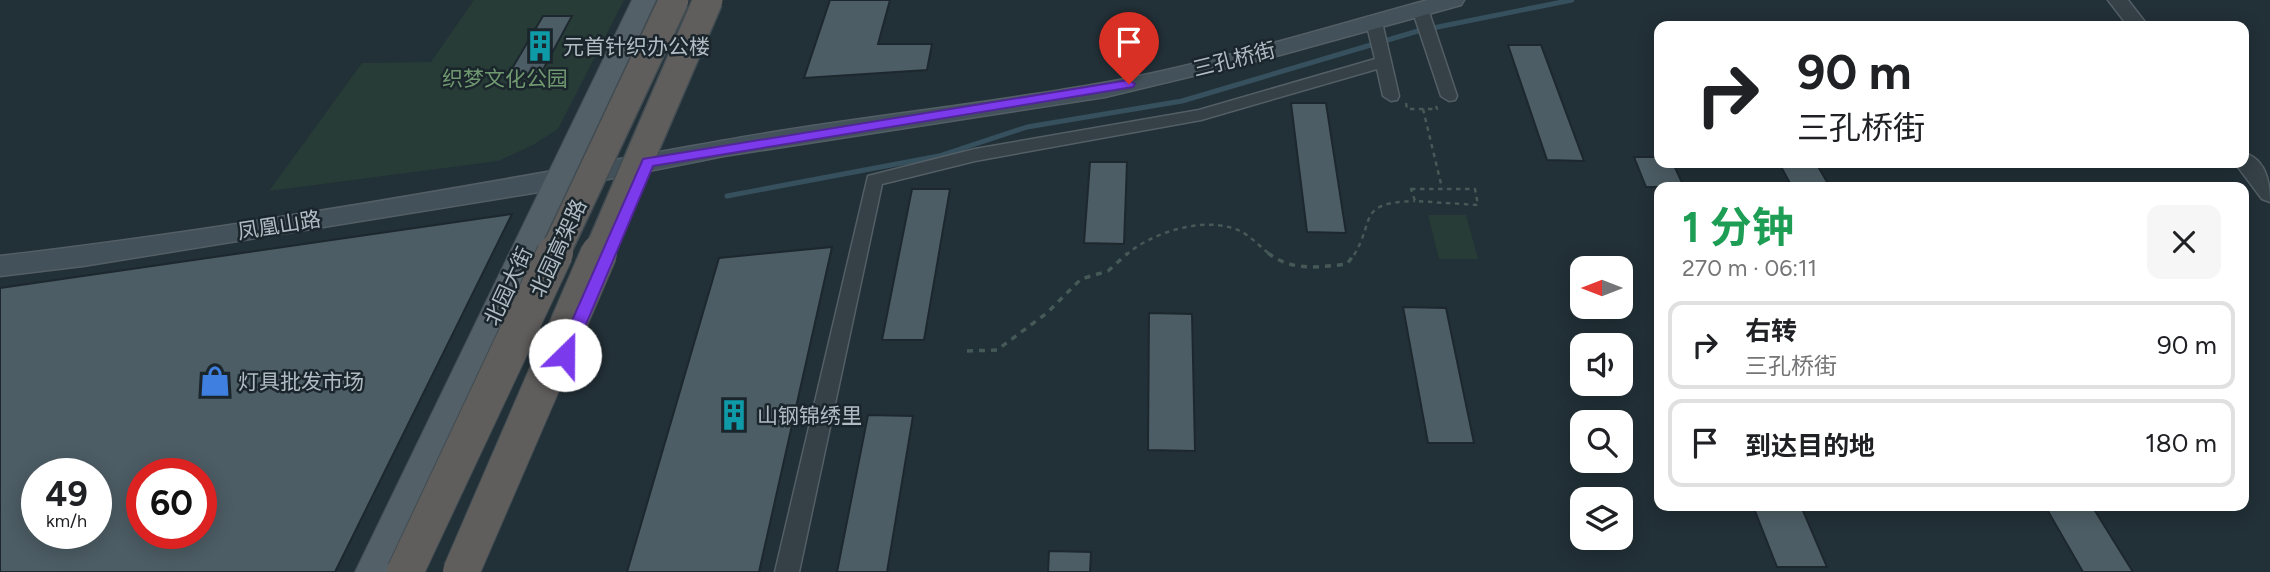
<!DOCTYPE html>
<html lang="zh">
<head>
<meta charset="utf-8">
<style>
  :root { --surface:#fff; --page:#f6f6f6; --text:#202124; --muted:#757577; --line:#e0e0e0 }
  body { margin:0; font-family:Figtree,"Noto Sans SC",sans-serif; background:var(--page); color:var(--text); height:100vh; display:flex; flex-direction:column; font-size:26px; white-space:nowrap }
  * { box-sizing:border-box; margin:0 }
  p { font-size:23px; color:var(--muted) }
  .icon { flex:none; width:38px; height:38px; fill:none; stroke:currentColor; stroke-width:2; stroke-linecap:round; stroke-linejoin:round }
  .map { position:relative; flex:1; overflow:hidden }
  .side { position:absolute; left:1654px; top:182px; width:595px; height:329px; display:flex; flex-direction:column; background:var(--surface); border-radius:14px; box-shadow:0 4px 18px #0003 }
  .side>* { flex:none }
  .top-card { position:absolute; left:1654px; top:21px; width:595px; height:147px; border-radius:14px; box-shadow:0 4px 18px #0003; background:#fff; color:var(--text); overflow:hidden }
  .needle { width:46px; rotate:270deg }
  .controls { position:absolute; left:1570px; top:256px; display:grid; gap:14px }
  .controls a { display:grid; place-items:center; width:63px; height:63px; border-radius:14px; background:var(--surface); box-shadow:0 4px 18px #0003; font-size:35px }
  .speed { position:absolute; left:21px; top:458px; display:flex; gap:14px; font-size:35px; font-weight:700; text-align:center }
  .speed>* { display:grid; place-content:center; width:91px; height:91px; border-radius:50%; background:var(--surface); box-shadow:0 4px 18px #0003; line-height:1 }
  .speed small { font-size:18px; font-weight:400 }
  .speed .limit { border:10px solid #d22; background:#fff; color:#111 }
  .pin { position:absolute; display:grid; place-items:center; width:60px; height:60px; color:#fff; margin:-72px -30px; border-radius:50% 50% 50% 0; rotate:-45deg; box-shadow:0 0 7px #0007 }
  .pin .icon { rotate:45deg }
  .me { position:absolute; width:77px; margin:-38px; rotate:23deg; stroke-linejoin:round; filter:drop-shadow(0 0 5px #0008) }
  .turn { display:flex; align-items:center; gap:24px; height:147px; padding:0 28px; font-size:32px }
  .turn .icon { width:91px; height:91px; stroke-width:2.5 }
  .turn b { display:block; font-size:49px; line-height:60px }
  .round { display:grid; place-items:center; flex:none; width:74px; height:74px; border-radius:14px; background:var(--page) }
  .head { display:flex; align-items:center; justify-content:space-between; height:119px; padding:0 28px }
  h1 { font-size:42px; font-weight:700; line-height:52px; color:#1e9e55 }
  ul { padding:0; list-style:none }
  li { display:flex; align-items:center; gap:21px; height:88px; margin:0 14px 10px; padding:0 14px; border:4px solid var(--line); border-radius:14px }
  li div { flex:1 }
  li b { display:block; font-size:26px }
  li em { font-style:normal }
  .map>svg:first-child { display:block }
  .green { fill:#273c37 }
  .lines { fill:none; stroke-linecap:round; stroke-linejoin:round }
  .stream { stroke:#36505d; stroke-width:5 }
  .building { fill:#4d5d65; stroke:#1d282e; stroke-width:2; fill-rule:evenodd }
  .minor-casing { stroke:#535f65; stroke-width:3 }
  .tertiary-casing { stroke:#535f65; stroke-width:3 }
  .secondary-casing { stroke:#535f65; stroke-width:3 }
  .primary-casing { stroke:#424d54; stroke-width:2 }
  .path-far1 { stroke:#455957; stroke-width:2.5; stroke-dasharray:4.5 4.5; stroke-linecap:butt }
  .path { stroke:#455957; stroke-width:3.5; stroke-dasharray:6 6; stroke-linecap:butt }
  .minor { fill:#354147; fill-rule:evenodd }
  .tertiary { fill:#354147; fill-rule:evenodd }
  .secondary { fill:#43515a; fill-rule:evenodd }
  .primary { fill:#536067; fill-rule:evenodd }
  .trunk-bridge-far1-casing { stroke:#404c52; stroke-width:32; stroke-linecap:butt }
  .trunk-bridge-casing { stroke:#404c52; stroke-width:38; stroke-linecap:butt }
  .trunk-bridge-far1 { stroke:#605e5d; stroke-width:29 }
  .trunk-bridge { stroke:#605e5d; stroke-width:36 }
  .route { fill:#7c3aed; stroke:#51269a; stroke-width:2 }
  .labels { text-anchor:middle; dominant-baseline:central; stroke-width:5; stroke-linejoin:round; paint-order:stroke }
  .poi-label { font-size:21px; fill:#b0bcc4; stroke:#1b262c; text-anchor:start }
  .street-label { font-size:21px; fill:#b0bcc4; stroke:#1b262c }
  .park-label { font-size:21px; fill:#709870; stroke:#1b262c }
</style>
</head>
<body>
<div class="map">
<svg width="2270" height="572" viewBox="0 0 2270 572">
  <rect width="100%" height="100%" fill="#223037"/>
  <!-- green -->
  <g class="green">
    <path d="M474,0H624L558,129L533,145L498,161L269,191L362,63L431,62Z"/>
    <path d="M1428,215H1466L1478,259H1439Z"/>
  </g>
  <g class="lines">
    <!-- stream -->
    <path class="stream" d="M727,196L939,156L1027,127L1182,101L1418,31L1572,0"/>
  </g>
  <!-- building -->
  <g class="building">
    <path d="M830,0H890L878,44H932L927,70L804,78Z"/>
    <path d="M543,16H572L539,77H507Z"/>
    <path d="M1508,45H1541L1584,161L1547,160Z"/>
    <path d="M1291,103H1326L1346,233L1307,232Z"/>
    <path d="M1634,157H1659V163H1673L1684,187H1646Z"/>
    <path d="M1090,162H1127L1124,244L1084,243Z"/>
    <path d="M1779,163H1816L1830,187H1792Z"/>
    <path d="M912,189H950L924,340H882Z"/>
    <path d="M512,214L335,572H0V288ZM37,474H96V534H37ZM142,474H201V534H142Z"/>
    <path d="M832,247L759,572H627L719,258Z"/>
    <path d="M1403,307L1446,308L1474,443H1428Z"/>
    <path d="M1149,313L1192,314L1195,451L1148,450Z"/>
    <path d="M868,415L913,416L887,572H837Z"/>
    <path d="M1753,506H1801L1827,567H1777Z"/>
    <path d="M2045,506H2092L2133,572H2083Z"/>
    <path d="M1049,551L1091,552L1090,572H1048Z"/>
  </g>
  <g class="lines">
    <defs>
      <g id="minor">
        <path d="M1420,4L1428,9L1457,96L1455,100L1449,101L1441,96L1412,9Z"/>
        <path d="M1374,17L1382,22L1399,96L1397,100L1391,101L1383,96L1377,69L1201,120L975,161L882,184L799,572H775L868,176L975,149L1199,110L1375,59L1366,22Z"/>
      </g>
      <g id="tertiary">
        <path d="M2108,0H2128L2148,26H2128Z"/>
        <path d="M2244,153C2266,159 2270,182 2270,202L2262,199L2235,163H2244Z"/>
      </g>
      <path id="secondary" d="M1428,0H1464L1461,5L1280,55L1105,97L724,156L558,189L83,266L0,276V256C241,228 481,184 721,141C847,118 976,106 1103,83C1213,63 1321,29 1428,0Z"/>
      <path id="primary" d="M632,0H656L393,572H355Z"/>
    </defs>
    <!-- minor casing -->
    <use href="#minor" class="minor-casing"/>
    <!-- tertiary casing -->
    <use href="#tertiary" class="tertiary-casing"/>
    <!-- secondary casing -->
    <use href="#secondary" class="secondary-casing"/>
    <!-- primary casing -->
    <use href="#primary" class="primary-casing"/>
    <!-- path-far1 -->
    <g class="path-far1">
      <path d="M1406,103L1407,109H1437L1436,106"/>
      <path d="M1423,109L1442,188"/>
      <path d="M1411,189H1475L1478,205L1415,201Z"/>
      <path d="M1126,255C1152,232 1206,215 1240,231C1251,236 1261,248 1271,255"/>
      <path d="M1354,255C1376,219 1356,203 1415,201"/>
    </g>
    <!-- path -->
    <g class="path">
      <path d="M1268,253C1292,272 1320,267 1347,264L1355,253"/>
      <path d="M967,351L997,350L1047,313L1081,279L1108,271L1128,253"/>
    </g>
    <!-- minor -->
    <use href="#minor" class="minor"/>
    <!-- tertiary -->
    <use href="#tertiary" class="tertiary"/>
    <!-- secondary -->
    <use href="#secondary" class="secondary"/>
    <!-- primary -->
    <use href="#primary" class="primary"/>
    <defs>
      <g id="trunk-bridge-far1">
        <path d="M554,255L674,0"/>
        <path d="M598,255L708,0"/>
      </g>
      <g id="trunk-bridge">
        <path d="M405,572L555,253"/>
        <path d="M461,572L599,253"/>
      </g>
    </defs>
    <!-- trunk-bridge-far1 casing -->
    <use href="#trunk-bridge-far1" class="trunk-bridge-far1-casing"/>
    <!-- trunk-bridge casing -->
    <use href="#trunk-bridge" class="trunk-bridge-casing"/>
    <!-- trunk-bridge-far1 -->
    <use href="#trunk-bridge-far1" class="trunk-bridge-far1"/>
    <!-- trunk-bridge -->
    <use href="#trunk-bridge" class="trunk-bridge"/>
  </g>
  <!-- route -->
  <path class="route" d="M1129,80L1135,84L1133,87L653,166L573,355L565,361L557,355L643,159Z"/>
  <!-- icons -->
  <defs>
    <symbol id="building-bare" viewBox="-9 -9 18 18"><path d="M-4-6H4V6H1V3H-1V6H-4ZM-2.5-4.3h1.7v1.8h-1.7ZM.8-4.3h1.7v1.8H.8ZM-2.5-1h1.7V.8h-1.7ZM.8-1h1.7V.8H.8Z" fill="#0f9aa8" stroke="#1b262c" stroke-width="2.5" paint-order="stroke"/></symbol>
    <symbol id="shop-bare" viewBox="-9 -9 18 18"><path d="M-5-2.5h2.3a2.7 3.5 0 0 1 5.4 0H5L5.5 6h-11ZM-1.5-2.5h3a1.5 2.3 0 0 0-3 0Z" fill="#3f7fe0" stroke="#1b262c" stroke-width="2.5" paint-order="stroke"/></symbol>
  </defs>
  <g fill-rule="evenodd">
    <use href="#building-bare" x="518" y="24" width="44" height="44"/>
    <use href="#shop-bare" x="193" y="359" width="44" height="44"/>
    <use href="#building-bare" x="712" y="393" width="44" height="44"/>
  </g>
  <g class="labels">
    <!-- poi labels -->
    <g class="poi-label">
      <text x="563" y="46">元首针织办公楼</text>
      <text x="238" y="381">灯具批发市场</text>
      <text x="757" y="415">山钢锦绣里</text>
    </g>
    <!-- street labels -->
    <g class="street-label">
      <text transform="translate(1234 59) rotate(-14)">三孔桥街</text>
      <text transform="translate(279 225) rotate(-9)">凤凰山路</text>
      <text transform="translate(558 248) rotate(-65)">北园高架路</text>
      <text transform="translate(508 286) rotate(-65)">北园大街</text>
    </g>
    <!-- park labels -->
    <g class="park-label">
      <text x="505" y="78">织梦文化公园</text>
    </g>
  </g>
</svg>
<div class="controls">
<a><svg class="needle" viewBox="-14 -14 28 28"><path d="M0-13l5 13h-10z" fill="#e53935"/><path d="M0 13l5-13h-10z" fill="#757577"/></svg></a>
<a><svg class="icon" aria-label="sound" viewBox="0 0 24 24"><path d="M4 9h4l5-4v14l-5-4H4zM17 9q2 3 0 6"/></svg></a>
<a><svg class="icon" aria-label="search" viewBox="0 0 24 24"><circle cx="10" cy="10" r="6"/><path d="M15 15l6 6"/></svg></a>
<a><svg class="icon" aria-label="layers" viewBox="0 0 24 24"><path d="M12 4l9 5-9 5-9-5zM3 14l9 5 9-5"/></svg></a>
</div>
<div class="speed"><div>49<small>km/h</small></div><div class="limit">60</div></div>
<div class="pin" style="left:1129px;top:84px;background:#d93025"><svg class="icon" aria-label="arrive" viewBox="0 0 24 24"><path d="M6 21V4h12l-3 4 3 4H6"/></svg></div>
<svg class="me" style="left:565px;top:355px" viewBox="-20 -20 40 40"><circle r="19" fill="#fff"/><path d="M0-13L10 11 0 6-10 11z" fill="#7c3aed"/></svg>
<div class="top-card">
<div class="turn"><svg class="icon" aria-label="right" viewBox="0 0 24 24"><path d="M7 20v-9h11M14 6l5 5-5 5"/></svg><div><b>90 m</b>三孔桥街</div></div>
</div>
<section class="side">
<div class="head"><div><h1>1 分钟</h1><p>270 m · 06:11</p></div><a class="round"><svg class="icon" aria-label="close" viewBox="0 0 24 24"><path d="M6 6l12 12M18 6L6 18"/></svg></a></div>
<ul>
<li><svg class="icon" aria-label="right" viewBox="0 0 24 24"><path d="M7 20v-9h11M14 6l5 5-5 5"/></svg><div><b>右转</b><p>三孔桥街</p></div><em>90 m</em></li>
<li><svg class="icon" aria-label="arrive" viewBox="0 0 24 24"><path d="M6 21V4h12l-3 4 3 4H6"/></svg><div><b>到达目的地</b></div><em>180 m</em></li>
</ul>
</section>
</div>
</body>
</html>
